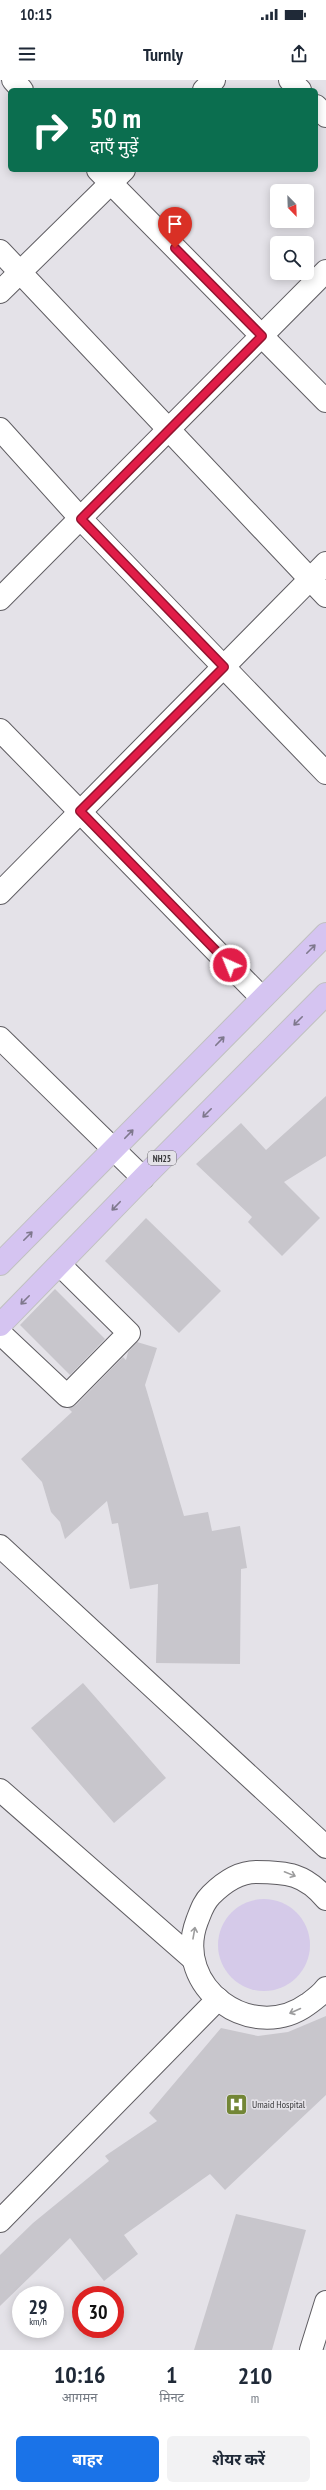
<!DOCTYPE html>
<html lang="hi">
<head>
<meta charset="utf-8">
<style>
  :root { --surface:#fff; --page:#f2f2f3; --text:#1f2937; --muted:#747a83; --accent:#1a73e8 }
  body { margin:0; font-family:"PT Sans Narrow","Noto Sans Devanagari",sans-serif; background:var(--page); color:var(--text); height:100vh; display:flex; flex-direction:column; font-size:15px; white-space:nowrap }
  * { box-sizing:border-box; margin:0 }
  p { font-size:13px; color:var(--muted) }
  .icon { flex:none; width:22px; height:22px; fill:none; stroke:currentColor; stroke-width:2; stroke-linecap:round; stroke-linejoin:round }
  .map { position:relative; height:2270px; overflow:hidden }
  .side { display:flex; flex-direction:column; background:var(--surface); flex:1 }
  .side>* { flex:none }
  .banner { position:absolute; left:8px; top:8px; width:310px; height:84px; border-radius:6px; box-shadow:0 2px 10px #0003; background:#0b6e4f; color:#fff; overflow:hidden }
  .needle { width:26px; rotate:157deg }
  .fabs { position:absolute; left:270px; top:104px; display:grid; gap:8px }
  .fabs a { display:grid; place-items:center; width:44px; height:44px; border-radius:6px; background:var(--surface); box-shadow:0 2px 10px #0003; font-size:20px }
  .speed { position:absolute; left:12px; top:2206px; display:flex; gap:8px; font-size:20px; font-weight:700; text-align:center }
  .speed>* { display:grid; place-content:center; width:52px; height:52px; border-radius:50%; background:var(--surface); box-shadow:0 2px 10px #0003; line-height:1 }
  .speed small { font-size:10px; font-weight:400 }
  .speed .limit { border:6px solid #d22; background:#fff; color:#111 }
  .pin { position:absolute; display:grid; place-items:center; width:34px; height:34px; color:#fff; margin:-41px -17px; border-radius:50% 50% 50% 0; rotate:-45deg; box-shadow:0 0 4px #0007 }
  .pin .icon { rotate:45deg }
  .me { position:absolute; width:44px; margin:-22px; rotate:316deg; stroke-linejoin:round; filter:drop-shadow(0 0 3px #0008) }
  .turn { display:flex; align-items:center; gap:14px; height:84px; padding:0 16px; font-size:18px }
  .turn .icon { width:52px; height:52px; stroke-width:2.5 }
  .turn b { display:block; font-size:28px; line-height:34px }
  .eta { display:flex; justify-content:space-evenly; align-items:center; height:68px; text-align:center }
  .eta b { font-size:24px; font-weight:700; line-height:28px }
  .cta { display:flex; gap:8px; margin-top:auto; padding:8px 16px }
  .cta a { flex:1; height:46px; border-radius:6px; background:var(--accent); color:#fff; font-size:16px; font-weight:700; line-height:46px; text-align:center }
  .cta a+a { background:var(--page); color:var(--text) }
  .status { display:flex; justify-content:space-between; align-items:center; height:28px; padding:0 20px; background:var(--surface); direction:ltr }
  .status svg { height:11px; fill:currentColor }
  header { display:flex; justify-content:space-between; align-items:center; height:52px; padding:0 16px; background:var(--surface); font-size:18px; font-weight:700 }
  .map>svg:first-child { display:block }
  .green { fill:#d5cae9 }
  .building { fill:#c8c6cc }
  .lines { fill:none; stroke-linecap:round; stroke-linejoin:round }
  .minor-casing { stroke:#5f5d62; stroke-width:24 }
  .major-casing { stroke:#c0c0c0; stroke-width:24 }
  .minor { stroke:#fff; stroke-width:22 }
  .major { stroke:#d5c4f1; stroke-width:22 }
  .oneway { stroke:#7f788d }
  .oneway2 { stroke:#9c9c9d }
  .route-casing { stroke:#92132f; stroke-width:10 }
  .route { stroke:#e11d48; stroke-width:7 }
  .labels { text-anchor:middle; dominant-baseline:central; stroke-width:3.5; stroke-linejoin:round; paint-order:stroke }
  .shield { fill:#e4e2e8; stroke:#6c6c6f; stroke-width:1 }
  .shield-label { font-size:9px; font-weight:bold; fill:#39393b }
  .poi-label { font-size:10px; fill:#39393b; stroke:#e4e2e8; text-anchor:start }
</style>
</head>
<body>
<div class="status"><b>10:15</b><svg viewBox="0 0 49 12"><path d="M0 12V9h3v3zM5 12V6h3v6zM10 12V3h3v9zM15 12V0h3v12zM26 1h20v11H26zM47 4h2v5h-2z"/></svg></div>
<header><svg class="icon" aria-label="menu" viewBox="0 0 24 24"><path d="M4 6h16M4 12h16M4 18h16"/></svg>Turnly<svg class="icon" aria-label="share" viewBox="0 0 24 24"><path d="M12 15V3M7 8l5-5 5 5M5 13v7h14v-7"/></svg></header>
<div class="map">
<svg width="326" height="2270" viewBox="0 0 326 2270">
  <rect width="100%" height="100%" fill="#e4e2e8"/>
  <!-- green -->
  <circle class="green" cx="264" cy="1865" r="46"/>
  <!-- building -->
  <g class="building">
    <path d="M326,1016V1076L284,1102L320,1138L282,1176L248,1142L252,1137L196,1084L241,1043L266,1070Z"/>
    <path d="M146,1138L221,1211L179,1253L105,1181Z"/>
    <path d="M55,1209L105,1259L70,1295L20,1245Z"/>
    <path d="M137,1262L157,1268L145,1305L184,1436L208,1432L212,1451L240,1446L247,1488L241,1489L240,1584L156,1583L158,1504L130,1509L118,1443L112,1444L107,1421L65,1459L60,1442L51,1432L42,1402L21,1379L72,1332L68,1328L76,1325L123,1277L126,1280L128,1272Z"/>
    <path d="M83,1603L166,1698L114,1743L31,1648Z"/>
    <path d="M326,1936V2015L225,2110L210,2094L124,2155L138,2174L104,2201L70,2158L0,2226V2175L33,2143L109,2081L105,2076L157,2041L149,2033L221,1948L258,1956L288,1952Z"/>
    <path d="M236,2134L306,2150L272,2270H194Z"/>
  </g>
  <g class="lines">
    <defs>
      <g id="minor">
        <path d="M13,0L22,10"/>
        <path d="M290,0L300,10"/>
        <path d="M204,10L214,0"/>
        <path d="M316,26L326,36"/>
        <path d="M98,90L326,321"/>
        <path d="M0,171L326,516"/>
        <path d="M0,212L124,90"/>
        <path d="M0,349L81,439L326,693"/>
        <path d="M0,519L326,191"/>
        <path d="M0,650L262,918"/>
        <path d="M0,813L326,483"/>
        <path d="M0,958L143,1098"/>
        <path d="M0,1253L67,1316L129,1253L60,1185"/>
        <path d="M0,1466L326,1767"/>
        <path d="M0,1710L193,1879"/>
        <path d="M326,1819C305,1794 287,1792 256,1792C238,1792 223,1803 211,1815C203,1823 201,1831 197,1841C172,1907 252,1965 308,1924C315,1919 321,1915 326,1908"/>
        <path d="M0,2141L218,1919"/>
        <path d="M311,2270L326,2222"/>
      </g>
      <g id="major">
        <path d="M0,1184L326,854"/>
        <path d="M0,1245L143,1098L326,914"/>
      </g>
    </defs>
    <!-- minor casing -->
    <use href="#minor" class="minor-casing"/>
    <!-- major casing -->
    <use href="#major" class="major-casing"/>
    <!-- minor -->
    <use href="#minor" class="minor"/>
    <!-- major -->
    <use href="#major" class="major"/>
  </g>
  <!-- one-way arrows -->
  <defs><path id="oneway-shaft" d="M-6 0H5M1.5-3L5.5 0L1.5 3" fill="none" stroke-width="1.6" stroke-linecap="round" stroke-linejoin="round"/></defs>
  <g class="oneway">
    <use href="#oneway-shaft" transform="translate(311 869) rotate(-45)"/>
    <use href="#oneway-shaft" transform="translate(298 941) rotate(135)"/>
    <use href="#oneway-shaft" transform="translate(220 961) rotate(-46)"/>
    <use href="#oneway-shaft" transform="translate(207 1033) rotate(135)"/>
    <use href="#oneway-shaft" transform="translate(129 1054) rotate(-46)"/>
    <use href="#oneway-shaft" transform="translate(116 1126) rotate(134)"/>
    <use href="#oneway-shaft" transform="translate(28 1156) rotate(-45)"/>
    <use href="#oneway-shaft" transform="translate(25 1220) rotate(135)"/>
  </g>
  <g class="oneway2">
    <use href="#oneway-shaft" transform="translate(290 1794) rotate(22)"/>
    <use href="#oneway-shaft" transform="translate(194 1853) rotate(-80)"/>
    <use href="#oneway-shaft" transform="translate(295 1931) rotate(156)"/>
  </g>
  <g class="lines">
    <defs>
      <path id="route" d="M175,168L262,256L81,439L224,587L80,731L230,885"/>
    </defs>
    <!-- route casing -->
    <use href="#route" class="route-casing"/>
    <!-- route -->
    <use href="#route" class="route"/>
  </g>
  <!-- icons -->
  <defs>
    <symbol id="hospital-square" viewBox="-11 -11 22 22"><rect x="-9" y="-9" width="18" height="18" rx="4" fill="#738636" stroke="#e4e2e8"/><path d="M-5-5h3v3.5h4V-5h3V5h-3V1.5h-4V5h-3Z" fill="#fff"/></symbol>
  </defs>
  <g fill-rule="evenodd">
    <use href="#hospital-square" x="224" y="2012" width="25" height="25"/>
  </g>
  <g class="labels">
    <!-- shield labels -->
    <rect class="shield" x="148" y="1071" width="28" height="14" rx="3"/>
    <g class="shield-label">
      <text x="162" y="1078">NH25</text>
    </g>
    <!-- poi labels -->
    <g class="poi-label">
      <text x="252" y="2024">Umaid Hospital</text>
    </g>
  </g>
</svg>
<div class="fabs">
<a><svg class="needle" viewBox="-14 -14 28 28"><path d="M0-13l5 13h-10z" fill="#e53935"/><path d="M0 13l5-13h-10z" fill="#747a83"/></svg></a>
<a><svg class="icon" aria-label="search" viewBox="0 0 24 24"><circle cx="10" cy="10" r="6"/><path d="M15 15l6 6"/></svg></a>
</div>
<div class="speed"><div>29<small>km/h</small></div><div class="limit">30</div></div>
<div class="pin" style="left:175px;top:168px;background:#d93025"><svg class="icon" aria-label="arrive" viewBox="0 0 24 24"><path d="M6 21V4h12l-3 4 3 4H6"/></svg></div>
<svg class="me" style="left:230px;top:885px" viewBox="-20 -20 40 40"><circle r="17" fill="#e11d48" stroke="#fff" stroke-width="3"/><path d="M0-11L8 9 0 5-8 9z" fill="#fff"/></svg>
<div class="banner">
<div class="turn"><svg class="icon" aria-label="right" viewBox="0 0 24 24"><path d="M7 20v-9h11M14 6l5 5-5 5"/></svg><div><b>50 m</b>दाएँ मुड़ें</div></div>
</div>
</div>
<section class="side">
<div class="eta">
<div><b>10:16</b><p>आगमन</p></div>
<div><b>1</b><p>मिनट</p></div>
<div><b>210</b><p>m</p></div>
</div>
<div class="cta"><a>बाहर</a><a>शेयर करें</a></div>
</section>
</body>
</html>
